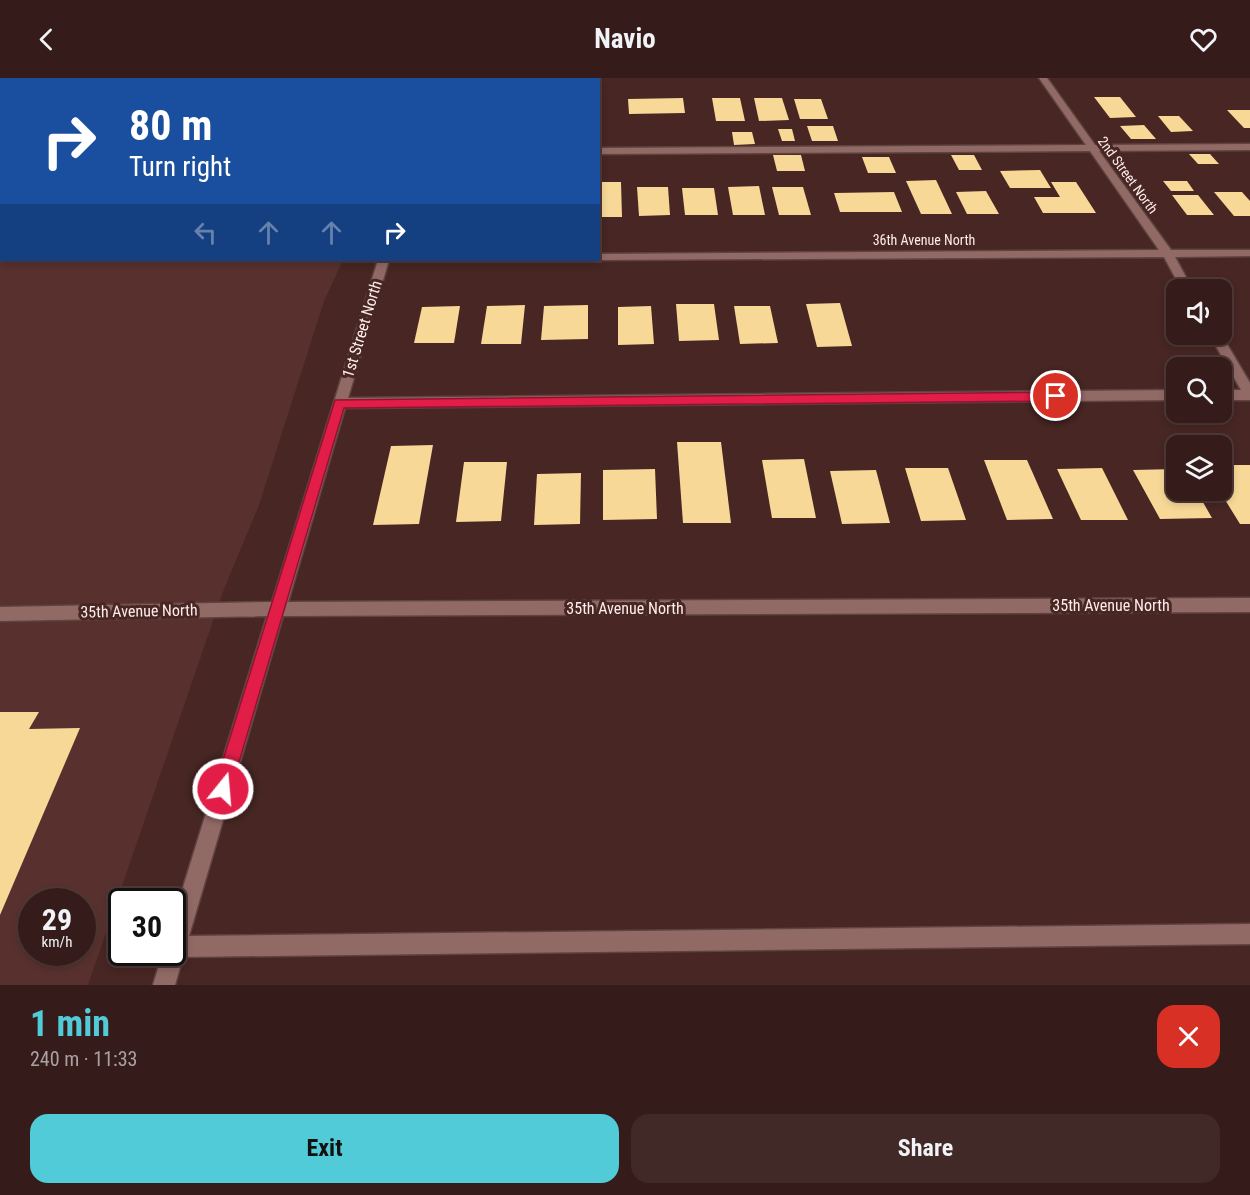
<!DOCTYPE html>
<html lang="en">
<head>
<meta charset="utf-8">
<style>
  :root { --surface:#351c1a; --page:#402927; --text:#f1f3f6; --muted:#aaa1a2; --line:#4f3a39; --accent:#52cbd8 }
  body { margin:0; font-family:"Roboto Condensed",sans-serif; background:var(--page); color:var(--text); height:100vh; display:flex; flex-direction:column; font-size:22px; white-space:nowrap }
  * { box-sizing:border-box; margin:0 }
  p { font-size:20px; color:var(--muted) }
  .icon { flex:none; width:33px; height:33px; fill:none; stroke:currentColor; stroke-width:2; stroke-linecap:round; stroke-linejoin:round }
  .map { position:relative; height:907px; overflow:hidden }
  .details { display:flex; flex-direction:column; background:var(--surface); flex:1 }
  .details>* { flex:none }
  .guide { position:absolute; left:0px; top:0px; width:600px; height:183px; box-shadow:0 3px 9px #0003,0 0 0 2px var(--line); background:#1a4fa0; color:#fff; overflow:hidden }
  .controls { position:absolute; left:1166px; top:201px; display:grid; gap:12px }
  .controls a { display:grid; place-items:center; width:66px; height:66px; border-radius:12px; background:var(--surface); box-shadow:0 3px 9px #0003,0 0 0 2px var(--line); font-size:30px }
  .speed { position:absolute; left:18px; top:810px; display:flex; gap:12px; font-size:30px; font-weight:700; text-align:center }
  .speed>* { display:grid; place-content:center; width:78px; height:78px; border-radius:50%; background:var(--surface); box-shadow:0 3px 9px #0003,0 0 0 2px var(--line); line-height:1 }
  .speed small { font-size:15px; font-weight:400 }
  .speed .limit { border:3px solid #111; border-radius:9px; background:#fff; color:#111 }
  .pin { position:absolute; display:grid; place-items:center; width:51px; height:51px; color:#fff; margin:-26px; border:3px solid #fff; border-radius:50%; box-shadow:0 2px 6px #0007 }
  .me { position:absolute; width:66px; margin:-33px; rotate:17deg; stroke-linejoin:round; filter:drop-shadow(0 0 4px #0008) }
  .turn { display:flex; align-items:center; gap:21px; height:126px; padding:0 30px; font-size:27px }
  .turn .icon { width:78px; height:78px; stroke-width:2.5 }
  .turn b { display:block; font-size:42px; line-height:51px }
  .lanes { display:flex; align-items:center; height:57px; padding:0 30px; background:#0003; justify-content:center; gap:30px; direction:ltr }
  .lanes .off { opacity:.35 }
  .round { display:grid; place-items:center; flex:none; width:63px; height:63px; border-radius:18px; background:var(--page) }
  .head { display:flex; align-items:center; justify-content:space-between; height:102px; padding:0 30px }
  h1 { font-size:36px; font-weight:700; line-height:45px; color:var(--accent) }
  .action { display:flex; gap:12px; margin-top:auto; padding:12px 30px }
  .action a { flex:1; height:69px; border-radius:18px; background:var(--accent); color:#111; font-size:24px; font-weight:700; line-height:69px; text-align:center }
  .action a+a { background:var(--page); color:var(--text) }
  header { display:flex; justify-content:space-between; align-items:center; height:78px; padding:0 30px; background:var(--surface); font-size:27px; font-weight:700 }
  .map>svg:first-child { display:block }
  .built { fill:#58312e; fill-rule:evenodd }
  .building { fill:#f7d897 }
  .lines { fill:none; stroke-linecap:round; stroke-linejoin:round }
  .minor-casing { stroke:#5e4341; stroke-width:3 }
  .minor { fill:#916a66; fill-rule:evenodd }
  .route { fill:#e11d48; stroke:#92132f; stroke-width:1.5 }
  .labels { text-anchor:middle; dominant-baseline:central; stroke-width:6; stroke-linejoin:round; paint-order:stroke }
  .far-street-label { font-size:14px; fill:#feecea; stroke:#472623 }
  .street-label { font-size:16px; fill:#feecea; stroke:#472623 }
</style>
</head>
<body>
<header><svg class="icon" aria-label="back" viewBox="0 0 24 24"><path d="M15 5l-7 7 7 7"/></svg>Navio<svg class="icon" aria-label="heart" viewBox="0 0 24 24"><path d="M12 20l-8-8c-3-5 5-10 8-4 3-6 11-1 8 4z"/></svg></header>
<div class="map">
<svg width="1250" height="907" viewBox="0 0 1250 907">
  <rect width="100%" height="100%" fill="#472623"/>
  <!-- built -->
  <path class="built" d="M0,0H437L2,2V182H343L324,223L259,427L224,511L88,907H0ZM32,824H82V874H32Z"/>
  <!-- building -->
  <g class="building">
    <path d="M1094,19H1120L1136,39L1110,40Z"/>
    <path d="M683,20L685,35L629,36L628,21Z"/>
    <path d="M712,20H740L745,43H716Z"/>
    <path d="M754,20H782L789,42L759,43Z"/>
    <path d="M794,21H821L828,41H800Z"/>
    <path d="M1227,32H1250V50H1244Z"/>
    <path d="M1158,38H1179L1193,53L1171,54Z"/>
    <path d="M1144,47L1156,61H1131L1120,48Z"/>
    <path d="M807,48H833L838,63H812Z"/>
    <path d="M778,51H792L795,63H782Z"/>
    <path d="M732,54H752L755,66L734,67Z"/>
    <path d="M1189,76H1210L1219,86H1198Z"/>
    <path d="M773,77H801L805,93H777Z"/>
    <path d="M951,77H974L982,92H959Z"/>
    <path d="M862,79H889L896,95H868Z"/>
    <path d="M1040,92L1051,110H1010L1000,93Z"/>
    <path d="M936,102L952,136H921L906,103Z"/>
    <path d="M1163,103H1187L1194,113H1171Z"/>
    <path d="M598,104H621L622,139H598Z"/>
    <path d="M1051,104H1076L1096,135H1043L1034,119H1060Z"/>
    <path d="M759,108L765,137H733L728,109Z"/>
    <path d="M637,109H668L670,137L639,138Z"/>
    <path d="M772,109H803L811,137H779Z"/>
    <path d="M682,110H714L718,137H685Z"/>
    <path d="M986,113L999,136H967L956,114Z"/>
    <path d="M894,114L902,134H840L834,115Z"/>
    <path d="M1214,114H1242L1250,123V138H1234Z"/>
    <path d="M1172,117H1198L1214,137H1187Z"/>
    <path d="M840,225L852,268L817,269L806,226Z"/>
    <path d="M676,226H714L719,262L679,263Z"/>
    <path d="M525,227L521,266H481L487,228Z"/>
    <path d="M588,227V261L541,262L544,228Z"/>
    <path d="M460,228L454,265H414L422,229Z"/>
    <path d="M651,228L654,266L618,267V229Z"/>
    <path d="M734,228H770L778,265L740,266Z"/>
    <path d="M677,364H721L731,445H683Z"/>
    <path d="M433,367L419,446L373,447L391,368Z"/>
    <path d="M804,381L816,440H772L762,382Z"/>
    <path d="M984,382H1027L1053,441L1007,442Z"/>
    <path d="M464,384H507L501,443L456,444Z"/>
    <path d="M1221,387H1250V446H1240L1219,412H1221Z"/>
    <path d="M905,390H948L966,442L921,443Z"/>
    <path d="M1102,390L1128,442H1081L1057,391Z"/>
    <path d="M655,391L657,441L603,442V392Z"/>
    <path d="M1176,391V412H1196L1212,440L1160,441L1133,392Z"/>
    <path d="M876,392L890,445L842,446L830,393Z"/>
    <path d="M581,395L580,446L534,447L537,396Z"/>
    <path d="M0,634H39L29,651L80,650L0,837Z"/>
  </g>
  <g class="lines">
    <defs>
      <g id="minor">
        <path d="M9,0H17L8,2Z"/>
        <path d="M143,0H151L142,2Z"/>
        <path d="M363,0H371L362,2Z"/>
        <path d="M435,0H443L444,2H435Z"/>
        <path d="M466,0H483L464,2Z"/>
        <path d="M1039,0H1047L1095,67L1250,66V72L1099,73L1171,172H1250V178L1175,179L1193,212H1182L1164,179L598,182H594H598V176L1159,172L1090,73L598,76V70L1086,67Z"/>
        <path d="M0,10H2L0,16Z"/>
        <rect x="0" y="164" width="2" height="6"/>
        <path d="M378,182H389L348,320L1176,312V322L345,330L288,524L1250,520V534L283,538L189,858L1250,846V866L183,879L175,907H153L163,874H172V845L267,538L0,543V529L272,524Z"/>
        <path d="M1209,256H1221L1250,305V322H1221V312H1241Z"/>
      </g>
    </defs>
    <!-- minor casing -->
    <use href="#minor" class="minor-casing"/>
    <!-- minor -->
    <use href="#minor" class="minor"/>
  </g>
  <!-- route -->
  <path class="route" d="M1056,314L1062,318L1056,323L344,330L231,711L229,717L223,720L217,717L214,711L335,322Z"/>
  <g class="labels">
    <!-- far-street labels -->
    <g class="far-street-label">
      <text transform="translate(1128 97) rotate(54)">2nd Street North</text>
      <text x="924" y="162">36th Avenue North</text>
    </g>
    <!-- street labels -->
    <g class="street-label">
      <text transform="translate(362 251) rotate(-73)">1st Street North</text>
      <text x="1111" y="527">35th Avenue North</text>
      <text x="625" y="530">35th Avenue North</text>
      <text transform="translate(139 533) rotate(-1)">35th Avenue North</text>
    </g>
  </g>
</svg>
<div class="controls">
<a><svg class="icon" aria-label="sound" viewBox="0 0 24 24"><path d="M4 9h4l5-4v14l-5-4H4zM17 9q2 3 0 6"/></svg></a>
<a><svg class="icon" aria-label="search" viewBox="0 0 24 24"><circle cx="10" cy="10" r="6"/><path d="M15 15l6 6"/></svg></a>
<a><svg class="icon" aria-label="layers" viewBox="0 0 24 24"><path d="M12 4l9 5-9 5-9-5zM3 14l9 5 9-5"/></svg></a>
</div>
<div class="speed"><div>29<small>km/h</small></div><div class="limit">30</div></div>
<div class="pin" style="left:1056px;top:318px;background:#d93025"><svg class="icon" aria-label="arrive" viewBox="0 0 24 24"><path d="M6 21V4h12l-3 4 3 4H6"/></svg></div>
<svg class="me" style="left:223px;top:711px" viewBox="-20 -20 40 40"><circle r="17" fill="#e11d48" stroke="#fff" stroke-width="3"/><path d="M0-11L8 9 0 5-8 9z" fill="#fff"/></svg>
<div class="guide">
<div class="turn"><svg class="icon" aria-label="right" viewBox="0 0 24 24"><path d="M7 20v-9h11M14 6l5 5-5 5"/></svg><div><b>80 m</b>Turn right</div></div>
<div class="lanes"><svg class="icon off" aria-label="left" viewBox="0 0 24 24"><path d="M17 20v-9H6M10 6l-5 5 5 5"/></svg><svg class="icon off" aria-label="ahead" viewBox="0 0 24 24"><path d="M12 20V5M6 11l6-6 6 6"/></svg><svg class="icon off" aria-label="ahead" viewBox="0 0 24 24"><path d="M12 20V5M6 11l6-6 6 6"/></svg><svg class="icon" aria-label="right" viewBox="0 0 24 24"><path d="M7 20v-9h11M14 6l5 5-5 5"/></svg></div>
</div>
</div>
<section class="details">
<div class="head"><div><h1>1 min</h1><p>240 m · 11:33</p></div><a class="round" style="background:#d93025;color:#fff"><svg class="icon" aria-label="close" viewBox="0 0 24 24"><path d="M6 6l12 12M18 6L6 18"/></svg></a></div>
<div class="action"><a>Exit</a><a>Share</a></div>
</section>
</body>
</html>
